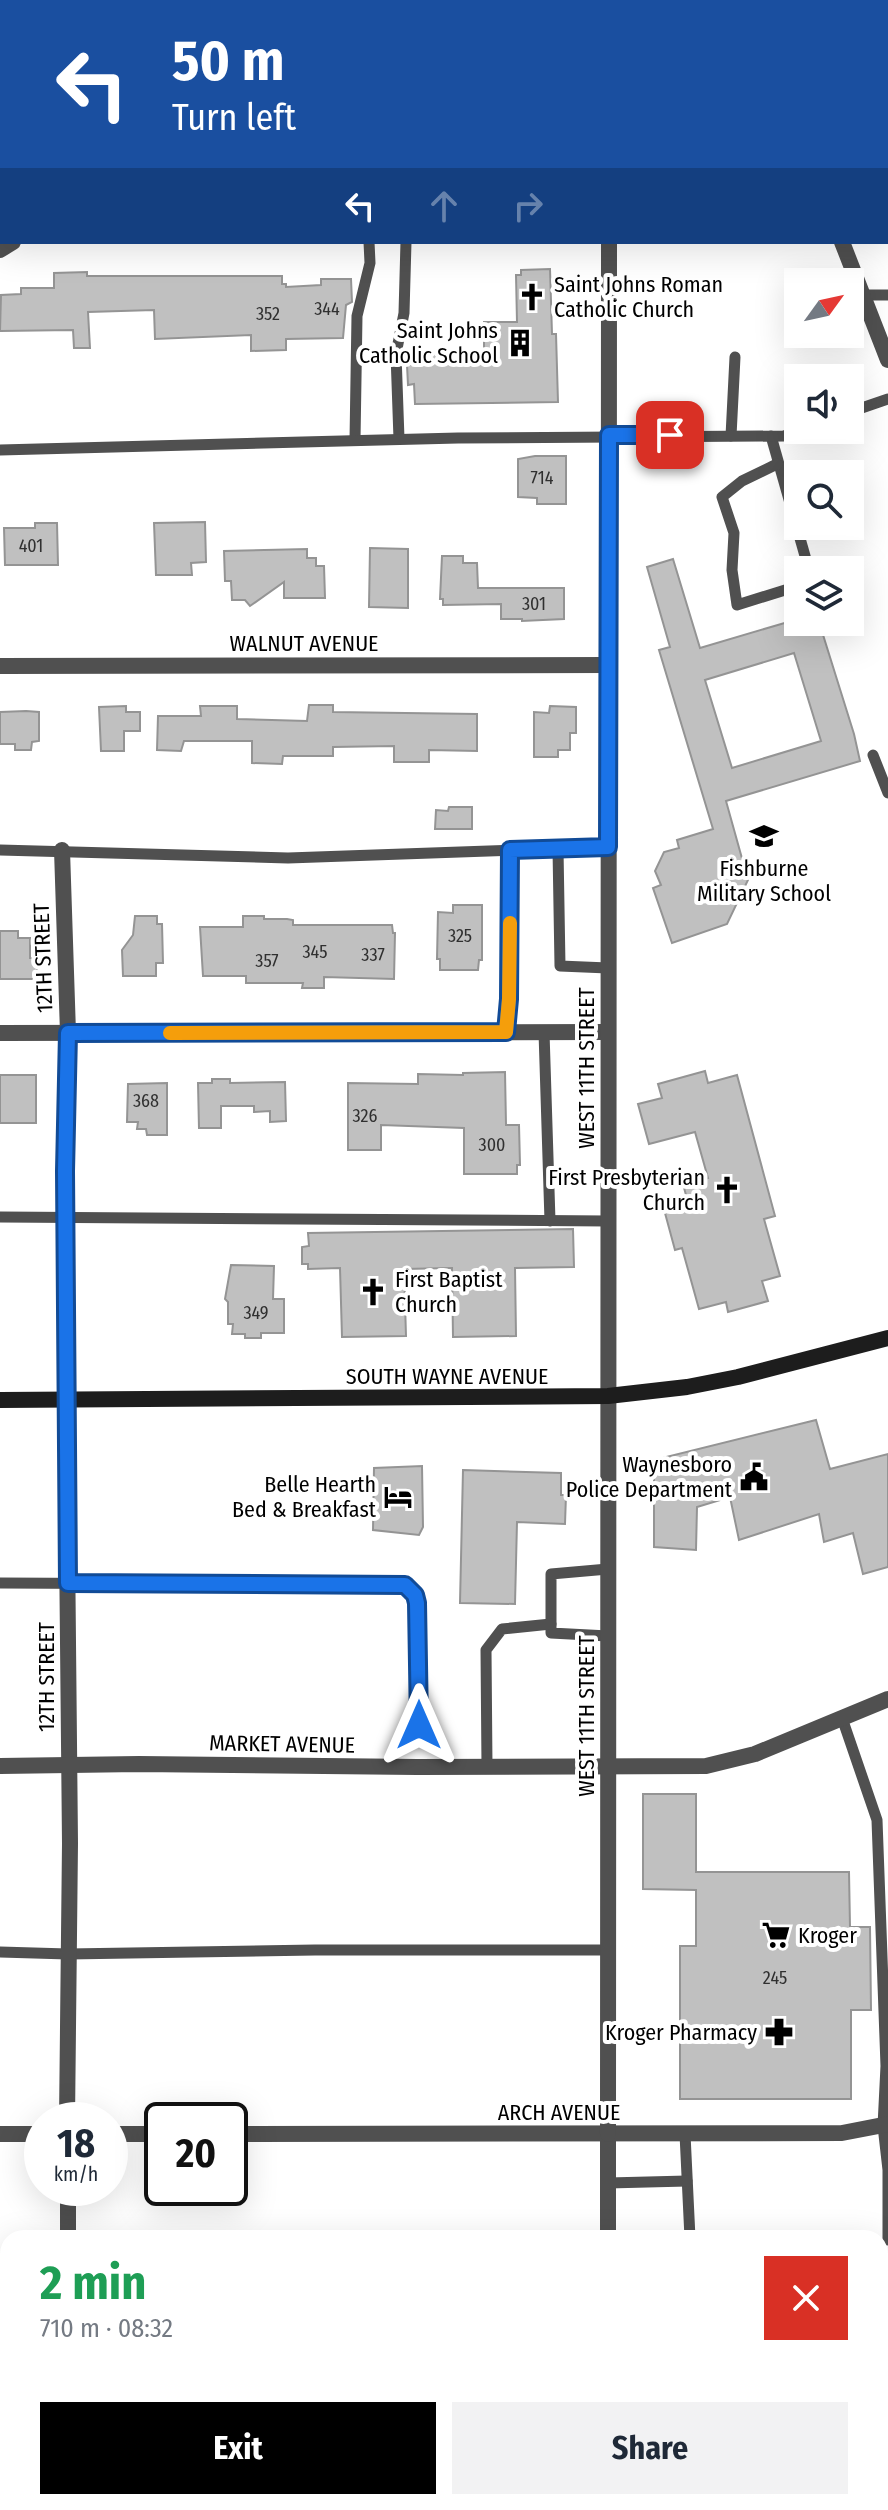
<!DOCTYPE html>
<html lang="en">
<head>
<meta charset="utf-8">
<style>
  :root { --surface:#fff; --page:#f2f2f3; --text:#1f2937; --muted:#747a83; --accent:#000 }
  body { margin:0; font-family:"Fira Sans Condensed",sans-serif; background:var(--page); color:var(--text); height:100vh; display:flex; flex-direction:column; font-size:30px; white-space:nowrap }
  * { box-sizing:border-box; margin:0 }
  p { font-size:26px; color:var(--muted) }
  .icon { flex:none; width:44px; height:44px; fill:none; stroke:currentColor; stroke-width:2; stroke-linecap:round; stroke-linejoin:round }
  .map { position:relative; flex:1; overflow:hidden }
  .side { position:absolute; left:0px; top:2230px; width:888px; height:280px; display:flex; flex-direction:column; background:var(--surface); border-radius:24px 24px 0 0; box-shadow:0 8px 32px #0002 }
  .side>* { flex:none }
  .top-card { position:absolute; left:0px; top:0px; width:888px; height:244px; box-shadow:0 8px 32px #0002; background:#1a4fa0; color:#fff; overflow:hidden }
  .needle { width:52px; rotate:57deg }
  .fabs { position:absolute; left:784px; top:268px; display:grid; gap:16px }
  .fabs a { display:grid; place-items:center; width:80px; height:80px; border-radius:0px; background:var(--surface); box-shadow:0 8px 32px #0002; font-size:40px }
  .speed { position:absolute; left:24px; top:2102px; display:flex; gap:16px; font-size:40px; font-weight:700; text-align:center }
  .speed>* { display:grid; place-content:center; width:104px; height:104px; border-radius:50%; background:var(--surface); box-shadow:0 8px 32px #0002; line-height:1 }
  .speed small { font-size:20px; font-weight:400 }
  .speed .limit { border:4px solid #111; border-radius:12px; background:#fff; color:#111 }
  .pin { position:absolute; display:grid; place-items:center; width:68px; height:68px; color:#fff; margin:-34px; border-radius:16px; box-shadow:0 4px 12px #0006 }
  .me { position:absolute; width:88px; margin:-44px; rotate:0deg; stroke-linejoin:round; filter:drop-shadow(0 0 6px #0008) }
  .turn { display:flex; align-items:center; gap:28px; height:168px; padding:0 40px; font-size:36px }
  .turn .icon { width:104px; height:104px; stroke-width:2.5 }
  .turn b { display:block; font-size:56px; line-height:68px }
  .lanes { display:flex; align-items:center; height:76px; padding:0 40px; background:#0003; justify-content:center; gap:40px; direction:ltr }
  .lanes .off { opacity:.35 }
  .round { display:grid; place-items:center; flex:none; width:84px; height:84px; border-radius:0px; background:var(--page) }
  .overview { display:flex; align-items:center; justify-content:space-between; height:136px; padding:0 40px }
  h1 { font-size:48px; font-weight:700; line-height:60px; color:#1e9e55 }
  .button { display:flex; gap:16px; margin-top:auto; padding:16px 40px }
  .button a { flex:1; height:92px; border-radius:0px; background:var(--accent); color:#fff; font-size:32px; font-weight:700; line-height:92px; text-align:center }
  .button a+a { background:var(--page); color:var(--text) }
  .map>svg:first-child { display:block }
  .building { fill:#c0c0c0; stroke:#949494; stroke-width:2; fill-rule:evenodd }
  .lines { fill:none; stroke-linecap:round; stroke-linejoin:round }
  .service { stroke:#505050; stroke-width:11 }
  .minor { stroke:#505050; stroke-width:16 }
  .tertiary { stroke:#505050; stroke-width:16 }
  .secondary { stroke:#1d1d1d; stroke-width:16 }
  .route-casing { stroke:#114b97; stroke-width:20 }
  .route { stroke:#1a73e8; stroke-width:14 }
  .slow { stroke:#f59e0b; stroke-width:14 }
  .labels { text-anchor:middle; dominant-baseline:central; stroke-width:8; stroke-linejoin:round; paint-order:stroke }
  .number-label { font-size:18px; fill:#303030 }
  .poi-label { font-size:22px; fill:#000; stroke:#fff; text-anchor:end }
  .street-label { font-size:22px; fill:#000; stroke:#fff }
</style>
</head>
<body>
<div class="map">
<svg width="888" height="2510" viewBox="0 0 888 2510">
  <rect width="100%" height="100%" fill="#fff"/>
  <!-- building -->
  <g class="building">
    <path d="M550,269L552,334H556L558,402L415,404L414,384L408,385L407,365H414V352L484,351V322H517L516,275H521V270Z"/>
    <path d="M87,272V276H282V284H286V287L321,285V279H351L352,302L346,305L343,338L286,339V350L251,351V335L155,339L154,310L88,312L90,348H74L73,330L0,331L1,295L21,294V288H54V273Z"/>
    <path d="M535,456H566V504H537V498L518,497V459Z"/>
    <path d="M205,522L206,562L191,563L192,575H156L154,523Z"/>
    <path d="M35,523H57L58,565H5L4,528H35Z"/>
    <path d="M370,548L408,549V608L369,607Z"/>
    <path d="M307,549V558H316V566H324L325,598H284V582L250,606L245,600H232L231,581H225L224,551Z"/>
    <path d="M442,556H463V563H477L478,588H564V619L522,621V619H501V604L443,605V599H440Z"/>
    <path d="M673,559L700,648L798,619V622H819L854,734L860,761L726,801L748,880L727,924L672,943L653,888L661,885L655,871L664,852L679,848L677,840L713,829L659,650L670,647L647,567ZM794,653L821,741L732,768L705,680Z"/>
    <path d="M309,705H333V712L477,714V751L429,750V762H394V746L333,747V756H283L282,764L252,763V741H184L181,751L157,750L158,716H201L200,706H237V719L307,721Z"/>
    <path d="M126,706V712H140V731H124V751H101L99,707Z"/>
    <path d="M550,706L576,707V733H570V750H558V757H534V712L549,713Z"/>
    <path d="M26,711L39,712V741L32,742L31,750H15V744H0V712Z"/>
    <path d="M449,807H472V829H435L436,810L448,811Z"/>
    <path d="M453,905H482V960H479L478,970H440V959H437L438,912L453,913Z"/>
    <path d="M135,916H157V924H162L163,963H156V976H123L122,950L133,935Z"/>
    <path d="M243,916H264V919H287L293,920V925H392L393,933H395L394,979L324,977V988H302L303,983H246V976H203L200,927H243Z"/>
    <path d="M0,931H18V938H30V958H37V979H0Z"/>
    <path d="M705,1071L708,1083L737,1075L775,1216L764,1219L780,1276L762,1281L768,1301L728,1312L726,1302L699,1309L682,1248L675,1250L662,1202L686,1195L683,1184L708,1178L695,1132L649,1144L638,1104L662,1098L658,1084Z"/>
    <path d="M505,1072L506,1125H519L520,1165H517V1174H464V1128L381,1125V1150H348V1083L418,1084V1074L463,1075V1073Z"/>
    <rect x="0" y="1075" width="36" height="48"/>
    <path d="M212,1079H230V1083L285,1082L286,1121L270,1122V1111L254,1112V1106H221V1128H199L198,1083H212Z"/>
    <path d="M167,1083V1135H147L146,1129H137L138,1122H127L128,1084Z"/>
    <path d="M573,1229L574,1267L515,1268L516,1336L453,1337L452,1268L404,1269L406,1336L342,1337L340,1268L308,1269V1264H302V1247L309,1246L308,1233Z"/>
    <path d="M231,1265L274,1266L273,1299H284V1333H261V1338H245V1334H232L233,1324H228V1302L225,1299Z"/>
    <path d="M816,1420L830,1469L888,1454V1567L863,1574L853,1533L824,1542L819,1514L739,1540L730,1497L697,1507L696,1550L654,1547V1460Z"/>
    <path d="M422,1466L423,1527L419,1535L373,1530L374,1468Z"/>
    <path d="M463,1470L561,1473V1495H566L565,1524L517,1522L515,1604L460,1603Z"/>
    <path d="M643,1794H696V1872H849L850,1927H870L871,2010H851V2099H680V1946H696V1890L643,1889Z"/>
  </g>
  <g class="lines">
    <!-- service -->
    <g class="service">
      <path d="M395,0V2"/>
      <path d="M864,295H888"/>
      <path d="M850,412L888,399"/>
      <path d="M731,436L735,357"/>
      <path d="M771,436L809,570"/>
      <path d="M399,439L396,354L404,313L406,242"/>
      <path d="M355,440L357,316L370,263L369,242"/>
      <path d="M0,450L458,438L784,436L801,430"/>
      <path d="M777,464L742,481L722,497L734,533L732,570L737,605L798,586"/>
      <path d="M873,755L888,793"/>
      <path d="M558,849L560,966L608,968"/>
      <path d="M0,850L288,858L608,847"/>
      <path d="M506,1032L509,999L510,850"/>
      <path d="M544,1032L550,1221"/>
      <path d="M0,1217L608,1221"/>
      <path d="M0,1583L405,1585L415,1595L417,1603L419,1725"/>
      <path d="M608,1636L551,1633V1574L608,1569"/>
      <path d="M842,1718L877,1820L886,2066L883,2126L888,2170V2240"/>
      <path d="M487,1767L486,1650L502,1629L551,1624"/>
      <path d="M0,1952L68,1954L315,1950H608"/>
      <path d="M685,2134L690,2238"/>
      <path d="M608,2183L687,2181"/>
      <path d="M880,2319H888"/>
      <path d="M0,2321H8"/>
      <path d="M880,2497H888"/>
      <path d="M839,2502L843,2510"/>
      <path d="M409,2510L434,2502"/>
    </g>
    <!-- minor -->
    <g class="minor">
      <path d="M730,0L731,2"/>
      <path d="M886,220H888"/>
      <path d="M842,242L888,360"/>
      <path d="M0,250L13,242"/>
      <path d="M0,666L609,665"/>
      <path d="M62,850L68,1033L65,1171L67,1272L66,1442L70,1843L67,2120"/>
      <path d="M0,1033L608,1032"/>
      <path d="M0,1766L139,1764L417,1767L706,1766L755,1754L888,1699"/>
      <path d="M608,2134V2238"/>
      <path d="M68,2188V2238"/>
      <path d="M65,2510V2502"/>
    </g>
    <!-- tertiary -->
    <g class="tertiary">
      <path d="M609,2V0"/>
      <path d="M0,2134H42"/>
      <path d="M110,2134H162"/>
      <path d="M230,2134L842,2133L888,2124"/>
      <path d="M608,2134L609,242"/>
    </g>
    <!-- secondary -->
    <path class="secondary" d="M0,1400L608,1396L687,1387L738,1377L888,1338"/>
  </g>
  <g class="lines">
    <defs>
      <path id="route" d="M419,1725L417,1603L415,1595L405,1585L68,1583L65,1171L68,1033L506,1032L509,999L510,850L608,847L609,435H670"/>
    </defs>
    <!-- route casing -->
    <use href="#route" class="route-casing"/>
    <!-- route -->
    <use href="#route" class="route"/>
    <!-- slow -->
    <path class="slow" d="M170,1033L506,1032L509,999L510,923"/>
  </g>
  <!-- icons -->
  <defs>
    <symbol id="church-bare" viewBox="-9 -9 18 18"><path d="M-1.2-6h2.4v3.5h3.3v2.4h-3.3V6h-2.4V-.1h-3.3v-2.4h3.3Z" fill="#000" stroke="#fff" stroke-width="2.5" paint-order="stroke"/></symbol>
    <symbol id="building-bare" viewBox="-9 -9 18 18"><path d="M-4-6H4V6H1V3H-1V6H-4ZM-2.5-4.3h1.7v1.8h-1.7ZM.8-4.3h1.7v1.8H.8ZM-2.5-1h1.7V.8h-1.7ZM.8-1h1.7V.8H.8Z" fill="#000" stroke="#fff" stroke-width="2.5" paint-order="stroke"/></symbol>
    <symbol id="school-bare" viewBox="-9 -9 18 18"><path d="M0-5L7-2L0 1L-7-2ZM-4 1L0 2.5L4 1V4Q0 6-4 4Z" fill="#000" stroke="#fff" stroke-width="2.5" paint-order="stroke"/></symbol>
    <symbol id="civic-bare" viewBox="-9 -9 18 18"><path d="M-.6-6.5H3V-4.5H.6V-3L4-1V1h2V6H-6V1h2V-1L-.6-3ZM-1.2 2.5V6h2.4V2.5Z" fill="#000" stroke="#fff" stroke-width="2.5" paint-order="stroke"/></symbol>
    <symbol id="hotel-bare" viewBox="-9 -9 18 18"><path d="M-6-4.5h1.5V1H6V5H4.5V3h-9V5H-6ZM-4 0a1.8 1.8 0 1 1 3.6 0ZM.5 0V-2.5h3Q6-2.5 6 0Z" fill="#000" stroke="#fff" stroke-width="2.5" paint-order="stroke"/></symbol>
    <symbol id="supermarket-bare" viewBox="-9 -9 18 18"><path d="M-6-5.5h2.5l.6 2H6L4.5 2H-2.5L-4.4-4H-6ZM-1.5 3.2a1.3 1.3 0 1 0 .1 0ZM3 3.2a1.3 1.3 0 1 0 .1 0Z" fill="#000" stroke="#fff" stroke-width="2.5" paint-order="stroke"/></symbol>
    <symbol id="pharmacy-bare" viewBox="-9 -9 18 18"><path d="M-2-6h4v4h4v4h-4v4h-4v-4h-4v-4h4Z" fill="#000" stroke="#fff" stroke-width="2.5" paint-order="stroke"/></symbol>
  </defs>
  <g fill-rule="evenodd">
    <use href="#church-bare" x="512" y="277" width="40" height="40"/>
    <use href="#building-bare" x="500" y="323" width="40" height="40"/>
    <use href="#school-bare" x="744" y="816" width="40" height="40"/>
    <use href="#church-bare" x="707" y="1170" width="40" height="40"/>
    <use href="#church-bare" x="353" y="1272" width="40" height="40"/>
    <use href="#civic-bare" x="734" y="1457" width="40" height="40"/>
    <use href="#hotel-bare" x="378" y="1477" width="40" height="40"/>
    <use href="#supermarket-bare" x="756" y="1915" width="40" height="40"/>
    <use href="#pharmacy-bare" x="759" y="2012" width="40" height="40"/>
  </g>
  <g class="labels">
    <!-- number labels -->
    <g class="number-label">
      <text x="327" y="309">344</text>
      <text x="268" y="314">352</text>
      <text x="542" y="478">714</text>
      <text x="31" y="546">401</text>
      <text x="534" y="604">301</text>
      <text x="460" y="936">325</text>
      <text x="315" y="952">345</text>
      <text x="373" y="955">337</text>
      <text x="267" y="961">357</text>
      <text x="146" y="1101">368</text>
      <text x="365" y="1116">326</text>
      <text x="492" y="1145">300</text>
      <text x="256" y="1313">349</text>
      <text x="775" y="1978">245</text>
    </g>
    <!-- poi labels -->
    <g class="poi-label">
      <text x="554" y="284" text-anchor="start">Saint Johns Roman<tspan x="554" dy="25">Catholic Church</tspan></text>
      <text x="498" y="330">Saint Johns<tspan x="498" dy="25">Catholic School</tspan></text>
      <text x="764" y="868" text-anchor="middle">Fishburne<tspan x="764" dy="25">Military School</tspan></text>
      <text x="705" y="1177">First Presbyterian<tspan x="705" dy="25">Church</tspan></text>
      <text x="395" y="1279" text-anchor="start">First Baptist<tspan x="395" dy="25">Church</tspan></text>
      <text x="732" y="1464">Waynesboro<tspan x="732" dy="25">Police Department</tspan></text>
      <text x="376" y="1484">Belle Hearth<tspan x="376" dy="25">Bed &amp; Breakfast</tspan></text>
      <text x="798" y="1935" text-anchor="start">Kroger</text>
      <text x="757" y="2032">Kroger Pharmacy</text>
    </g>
    <!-- street labels -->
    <g class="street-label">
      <text x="304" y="643">WALNUT AVENUE</text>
      <text transform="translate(43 958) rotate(-92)">12TH STREET</text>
      <text transform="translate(586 1068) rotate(-90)">WEST 11TH STREET</text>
      <text x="447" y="1376">SOUTH WAYNE AVENUE</text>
      <text transform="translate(46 1677) rotate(-90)">12TH STREET</text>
      <text transform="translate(586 1716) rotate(-90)">WEST 11TH STREET</text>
      <text transform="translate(282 1744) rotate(1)">MARKET AVENUE</text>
      <text x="559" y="2112">ARCH AVENUE</text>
    </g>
  </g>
</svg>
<div class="fabs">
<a><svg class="needle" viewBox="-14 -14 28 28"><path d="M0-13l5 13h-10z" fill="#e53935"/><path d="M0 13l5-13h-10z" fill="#747a83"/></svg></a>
<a><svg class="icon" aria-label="sound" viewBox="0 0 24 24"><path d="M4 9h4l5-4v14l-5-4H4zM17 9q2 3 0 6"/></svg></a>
<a><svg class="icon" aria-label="search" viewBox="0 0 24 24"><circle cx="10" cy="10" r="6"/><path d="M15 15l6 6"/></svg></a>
<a><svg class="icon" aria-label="layers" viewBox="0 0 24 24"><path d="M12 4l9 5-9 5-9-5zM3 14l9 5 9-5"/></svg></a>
</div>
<div class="speed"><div>18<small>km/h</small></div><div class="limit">20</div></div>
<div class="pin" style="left:670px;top:435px;background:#d93025"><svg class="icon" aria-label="arrive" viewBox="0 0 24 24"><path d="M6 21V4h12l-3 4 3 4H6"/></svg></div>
<svg class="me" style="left:419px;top:1725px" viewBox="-20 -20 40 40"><path d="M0-17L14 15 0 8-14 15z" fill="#1a73e8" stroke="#fff" stroke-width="4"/></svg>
<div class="top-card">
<div class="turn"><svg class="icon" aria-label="left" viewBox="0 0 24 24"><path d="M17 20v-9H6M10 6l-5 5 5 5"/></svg><div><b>50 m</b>Turn left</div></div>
<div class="lanes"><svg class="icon" aria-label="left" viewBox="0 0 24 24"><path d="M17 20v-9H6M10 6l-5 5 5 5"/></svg><svg class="icon off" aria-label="ahead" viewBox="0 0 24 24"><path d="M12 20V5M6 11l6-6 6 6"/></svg><svg class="icon off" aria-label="right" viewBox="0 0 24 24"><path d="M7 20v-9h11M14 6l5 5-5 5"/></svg></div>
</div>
<section class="side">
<div class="overview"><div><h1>2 min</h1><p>710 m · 08:32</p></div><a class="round" style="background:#d93025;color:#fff"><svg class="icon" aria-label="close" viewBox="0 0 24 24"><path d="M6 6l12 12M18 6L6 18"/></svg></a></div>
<div class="button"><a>Exit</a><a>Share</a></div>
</section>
</div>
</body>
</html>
